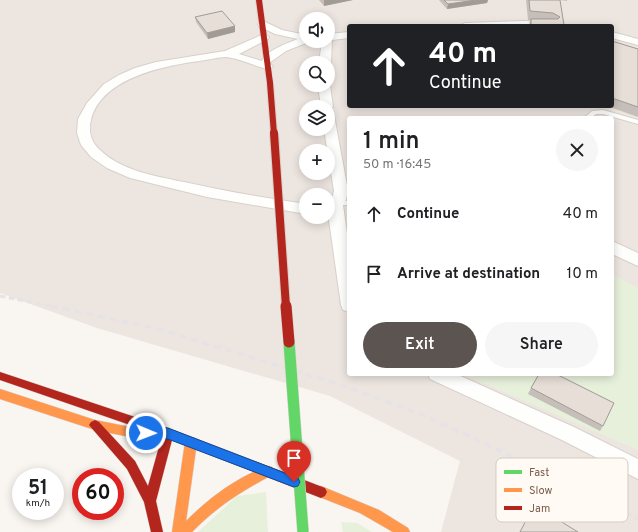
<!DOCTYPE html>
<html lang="en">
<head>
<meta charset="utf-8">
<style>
  :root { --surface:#fff; --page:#f6f6f6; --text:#202124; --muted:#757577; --accent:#5c5450 }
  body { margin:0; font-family:Overpass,sans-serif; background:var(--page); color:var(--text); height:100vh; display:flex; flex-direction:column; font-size:15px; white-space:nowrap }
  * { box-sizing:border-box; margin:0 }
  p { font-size:13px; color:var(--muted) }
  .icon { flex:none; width:22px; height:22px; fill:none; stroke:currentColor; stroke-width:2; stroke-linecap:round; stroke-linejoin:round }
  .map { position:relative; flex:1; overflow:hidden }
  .panel { position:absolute; left:347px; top:116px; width:267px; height:260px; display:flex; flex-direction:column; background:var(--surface); border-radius:4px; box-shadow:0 2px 10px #0003 }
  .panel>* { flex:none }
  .hud { position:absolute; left:347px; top:24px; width:267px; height:84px; border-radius:4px; box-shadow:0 2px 10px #0003; background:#202124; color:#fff; overflow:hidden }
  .buttons { position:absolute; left:299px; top:12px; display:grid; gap:8px }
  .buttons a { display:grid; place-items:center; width:36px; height:36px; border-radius:50%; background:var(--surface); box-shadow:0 2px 10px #0003; font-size:20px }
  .speed { position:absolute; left:12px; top:468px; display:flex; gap:8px; font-size:20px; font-weight:700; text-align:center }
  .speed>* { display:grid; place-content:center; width:52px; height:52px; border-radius:50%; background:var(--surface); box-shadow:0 2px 10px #0003; line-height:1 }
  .speed small { font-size:10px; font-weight:400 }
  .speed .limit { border:6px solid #d22; background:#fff; color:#111 }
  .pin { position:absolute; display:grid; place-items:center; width:34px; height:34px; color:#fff; margin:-41px -17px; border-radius:50% 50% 50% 0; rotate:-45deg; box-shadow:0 0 4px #0007 }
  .pin .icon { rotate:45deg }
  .me { position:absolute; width:44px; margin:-22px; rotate:91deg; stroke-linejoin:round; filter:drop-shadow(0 0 3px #0008) }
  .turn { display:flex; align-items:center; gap:14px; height:84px; padding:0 16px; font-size:18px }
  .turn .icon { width:52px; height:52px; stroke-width:2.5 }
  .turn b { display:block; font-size:28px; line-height:34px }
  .round { display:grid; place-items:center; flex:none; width:42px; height:42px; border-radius:21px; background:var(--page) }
  .head { display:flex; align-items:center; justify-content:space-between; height:68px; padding:0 16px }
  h1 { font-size:24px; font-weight:600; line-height:30px }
  .action { display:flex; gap:8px; margin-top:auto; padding:8px 16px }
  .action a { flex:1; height:46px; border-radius:24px; background:var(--accent); color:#fff; font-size:16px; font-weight:600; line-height:46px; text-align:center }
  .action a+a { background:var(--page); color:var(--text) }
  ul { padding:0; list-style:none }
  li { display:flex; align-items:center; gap:12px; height:60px; padding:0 16px }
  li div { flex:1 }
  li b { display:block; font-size:15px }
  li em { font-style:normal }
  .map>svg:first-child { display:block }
  .industrial { fill:#ede5e0; fill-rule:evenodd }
  .green { fill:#e7f0db }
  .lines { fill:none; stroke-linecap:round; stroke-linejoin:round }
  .lane-casing { stroke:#d7d1cb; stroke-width:2 }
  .street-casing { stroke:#d7d1cb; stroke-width:2 }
  .slow-casing { stroke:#dad1cc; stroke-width:1 }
  .jam-casing { stroke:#dad1cc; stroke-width:1 }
  .lane { fill:#fefefd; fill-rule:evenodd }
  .street { fill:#fefefd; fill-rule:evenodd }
  .slow { fill:#ff974d; fill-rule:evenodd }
  .jam { fill:#b3261e; fill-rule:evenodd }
  .rail-far1 { stroke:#e6e3e7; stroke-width:3; stroke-dasharray:5.5 3.5; stroke-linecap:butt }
  .rail { stroke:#e6e3e7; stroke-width:3.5; stroke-dasharray:7 5; stroke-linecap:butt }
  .fast-bridge-casing { stroke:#dad1cc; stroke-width:12; stroke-linecap:butt }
  .jam-bridge-far2-casing { stroke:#dad1cc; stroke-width:8; stroke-linecap:butt }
  .jam-bridge-far1-casing { stroke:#dad1cc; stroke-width:10; stroke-linecap:butt }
  .jam-bridge-casing { stroke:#dad1cc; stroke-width:12; stroke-linecap:butt }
  .fast-bridge { stroke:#63d668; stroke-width:11 }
  .jam-bridge-far2 { stroke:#b3261e; stroke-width:6 }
  .jam-bridge-far1 { stroke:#b3261e; stroke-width:8 }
  .jam-bridge { stroke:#b3261e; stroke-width:11 }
  .wall { fill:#c6bfb9 }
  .shaded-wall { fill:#a19b96 }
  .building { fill:#e6ded7; stroke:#a19b96 }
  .route { fill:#1a73e8; stroke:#114b97 }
  .key { fill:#fffaf3; stroke:#d7cbc1; stroke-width:1 }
  .key-label { font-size:11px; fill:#7a5c4d }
</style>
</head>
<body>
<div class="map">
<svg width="638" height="532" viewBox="0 0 638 532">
  <rect width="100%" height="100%" fill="#f9f5f0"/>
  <!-- industrial -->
  <path class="industrial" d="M0,0H638V532H441L460,461L330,396L97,328L0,293ZM306,19H328V41H306ZM349,26H612V106H349ZM306,63H328V85H306ZM306,107H328V129H306ZM349,118H612V374H349ZM306,151H328V173H306ZM306,195H328V217H306Z"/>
  <!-- green -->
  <g class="green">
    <path d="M612,274L638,288V450L465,375L466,374H612Z"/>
    <path d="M266,492L268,532H198L237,496Z"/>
    <path d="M341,522L357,523L372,532H343Z"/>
  </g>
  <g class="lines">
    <defs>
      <g id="lane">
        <path d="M603,110L638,120V124L603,114H596L591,118H584L592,111Z"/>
        <path d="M332,201H349V205H332L331,203Z"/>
      </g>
      <g id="street">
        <path d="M263,21L282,30L306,35V41H311L286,51L269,63L273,66L271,68L267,69C255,66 238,58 226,57C218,57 208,60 199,61C163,66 101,78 91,120C88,131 91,142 100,150C122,171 155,176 184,182C224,191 265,198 306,204V214L207,197L130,178L107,168L91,157L81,145L77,133L78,119L87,103L104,84L119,75L135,68L156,62L225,51L264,34L269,37L268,39L239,54L262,61C265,51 288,43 298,39L275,34L259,26L258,24Z"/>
        <path d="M526,21L551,23L556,26H460L465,23Z"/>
        <path d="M349,32V38L332,40L331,63L329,65L328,63H319L322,41H328V34Z"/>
        <path d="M612,32L638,39V45L612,38Z"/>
        <path d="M328,82L330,85L333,107L328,110V107H321L318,85H328Z"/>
        <path d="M328,111L332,112L334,115L348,191L346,200L343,205L349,248V312L343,310L341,305L328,213V201L332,198L334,191L324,129H328Z"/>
        <path d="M612,241L638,253V266L612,254Z"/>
        <path d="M428,374H456L576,428L638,459V479L562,440L430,379Z"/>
      </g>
      <g id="slow">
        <path d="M0,389L95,420L125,426L129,427L131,431L129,435L125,436L95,430L0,399Z"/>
        <path d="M191,437L195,438L197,442L186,521C209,498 237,477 268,466L272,467L274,471L272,475C240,492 218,506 192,532H172L185,442L187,438Z"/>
        <path d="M321,486L379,510L408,528L410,532H393L360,513L317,496L315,492L317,488Z"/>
      </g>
      <g id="jam">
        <path d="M256,0H262L273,83L270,85L267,83Z"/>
        <path d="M0,372L168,428L325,488L327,492L325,496L321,498L172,440L156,501L163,532H151L144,502L127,469L89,425L91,422L95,420L99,422L135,461L148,486L162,436L0,380Z"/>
      </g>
    </defs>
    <!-- lane casing -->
    <use href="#lane" class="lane-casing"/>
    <!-- street casing -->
    <use href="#street" class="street-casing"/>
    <!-- slow casing -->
    <use href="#slow" class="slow-casing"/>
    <!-- jam casing -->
    <use href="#jam" class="jam-casing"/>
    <!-- lane -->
    <use href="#lane" class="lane"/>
    <!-- street -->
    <use href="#street" class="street"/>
    <!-- slow -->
    <use href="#slow" class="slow"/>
    <!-- jam -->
    <use href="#jam" class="jam"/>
    <!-- rail-far1 -->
    <path class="rail-far1" d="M0,296L56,307"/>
    <!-- rail -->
    <path class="rail" d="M51,306L155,328L335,383L421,414L595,495L638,519"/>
    <defs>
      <path id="fast-bridge" d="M289,342L303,532"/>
      <path id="jam-bridge-far2" d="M270,83L274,134"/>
      <path id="jam-bridge-far1" d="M274,133L286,307"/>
      <path id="jam-bridge" d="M286,306L289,342"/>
    </defs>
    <!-- fast-bridge casing -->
    <use href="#fast-bridge" class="fast-bridge-casing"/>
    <!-- jam-bridge-far2 casing -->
    <use href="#jam-bridge-far2" class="jam-bridge-far2-casing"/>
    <!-- jam-bridge-far1 casing -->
    <use href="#jam-bridge-far1" class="jam-bridge-far1-casing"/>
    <!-- jam-bridge casing -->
    <use href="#jam-bridge" class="jam-bridge-casing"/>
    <!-- fast-bridge -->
    <use href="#fast-bridge" class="fast-bridge"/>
    <!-- jam-bridge-far2 -->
    <use href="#jam-bridge-far2" class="jam-bridge-far2"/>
    <!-- jam-bridge-far1 -->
    <use href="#jam-bridge-far1" class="jam-bridge-far1"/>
    <!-- jam-bridge -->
    <use href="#jam-bridge" class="jam-bridge"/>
  </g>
  <!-- wall -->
  <g class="wall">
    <path d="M319,0H353L324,6Z"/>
    <path d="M439,0H488L487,3L447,9Z"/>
    <path d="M526,0H567V1L560,0L564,25L566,26H529L530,20H528Z"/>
    <path d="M195,17L235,32L208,39L196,22Z"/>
    <path d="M612,41L638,49V117L607,106H612Z"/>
    <path d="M531,388L603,426L600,431L528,394Z"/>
  </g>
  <!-- shaded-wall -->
  <g class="shaded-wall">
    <path d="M324,0H353L324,6Z"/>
    <path d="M476,0H488L487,3L447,9L448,4Z"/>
    <path d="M235,26V32L208,39L207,33Z"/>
  </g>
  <!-- building -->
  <g class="building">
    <path d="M444,0H476L448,4Z"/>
    <path d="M529,0H560L564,25L566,26H531V19H558L560,17L553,13L530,11Z"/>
    <path d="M222,11L235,26L207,33L195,17Z"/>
    <path d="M612,41L638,49V107L612,98Z"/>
    <path d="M539,374H556L614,403L603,426L531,388Z"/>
    <path d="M534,505L578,532H520Z"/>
  </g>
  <!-- route -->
  <path class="route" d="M146,428H168L298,478L300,482L298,486L294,487L168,439L146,438L142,437L140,433L142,430Z"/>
  <!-- legend -->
  <rect x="496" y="458" width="132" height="64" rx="6" class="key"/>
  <rect x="504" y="470" width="18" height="4" fill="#63d668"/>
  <rect x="504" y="488" width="18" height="4" fill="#ff974d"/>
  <rect x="504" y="506" width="18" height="4" fill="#b3261e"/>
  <g class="key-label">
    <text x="529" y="476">Fast</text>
    <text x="529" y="494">Slow</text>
    <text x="529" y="512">Jam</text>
  </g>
</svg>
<div class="buttons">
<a><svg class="icon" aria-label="sound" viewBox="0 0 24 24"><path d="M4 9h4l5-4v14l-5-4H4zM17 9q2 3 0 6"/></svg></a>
<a><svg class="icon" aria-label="search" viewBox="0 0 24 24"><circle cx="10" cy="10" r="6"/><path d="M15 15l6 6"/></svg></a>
<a><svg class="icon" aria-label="layers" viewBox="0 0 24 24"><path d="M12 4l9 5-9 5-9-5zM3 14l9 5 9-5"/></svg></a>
<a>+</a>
<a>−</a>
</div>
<div class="speed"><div>51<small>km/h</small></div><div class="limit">60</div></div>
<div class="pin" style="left:294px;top:482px;background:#d93025"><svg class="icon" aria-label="arrive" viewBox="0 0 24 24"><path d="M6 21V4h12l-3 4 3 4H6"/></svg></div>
<svg class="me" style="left:146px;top:433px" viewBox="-20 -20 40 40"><circle r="17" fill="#1a73e8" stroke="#fff" stroke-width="3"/><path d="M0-11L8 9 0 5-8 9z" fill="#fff"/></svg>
<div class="hud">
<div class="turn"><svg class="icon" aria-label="ahead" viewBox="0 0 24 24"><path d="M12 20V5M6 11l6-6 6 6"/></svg><div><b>40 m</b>Continue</div></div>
</div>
<section class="panel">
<div class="head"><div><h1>1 min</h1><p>50 m · 16:45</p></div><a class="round"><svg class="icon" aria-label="close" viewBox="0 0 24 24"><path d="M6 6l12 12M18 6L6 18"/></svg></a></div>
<ul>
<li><svg class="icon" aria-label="ahead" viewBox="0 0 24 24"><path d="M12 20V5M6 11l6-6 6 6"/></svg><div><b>Continue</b></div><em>40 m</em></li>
<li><svg class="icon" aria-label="arrive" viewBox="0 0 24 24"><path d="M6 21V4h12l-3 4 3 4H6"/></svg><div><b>Arrive at destination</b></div><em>10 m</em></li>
</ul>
<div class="action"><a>Exit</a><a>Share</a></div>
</section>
</div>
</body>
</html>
